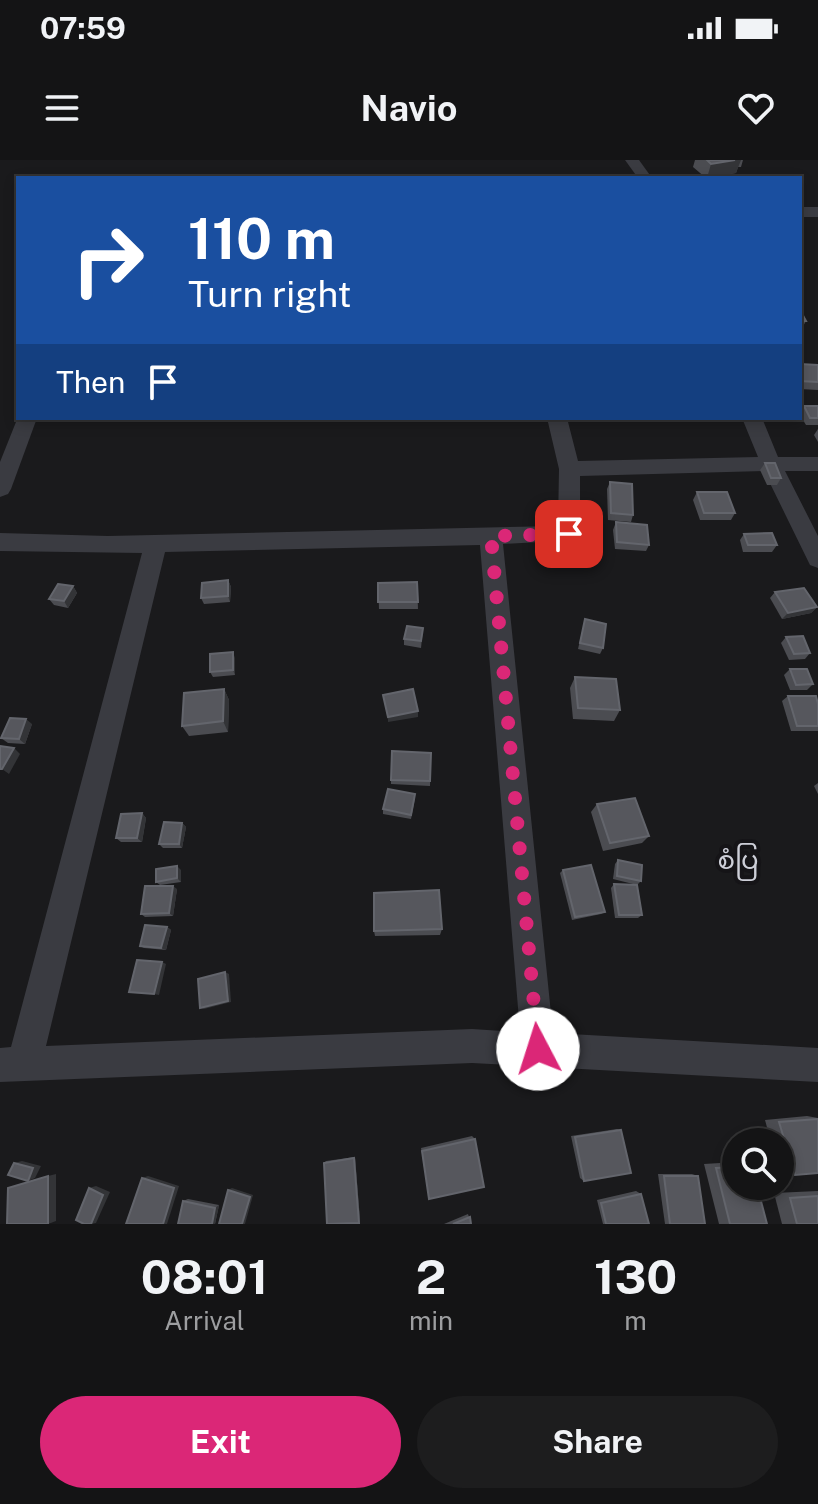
<!DOCTYPE html>
<html lang="en">
<head>
<meta charset="utf-8">
<style>
  :root { --surface:#141415; --page:#1d1d1e; --text:#f1f3f6; --muted:#9d9ea0; --line:#333334; --accent:#db2777 }
  body { margin:0; font-family:"Public Sans","Noto Sans Myanmar",sans-serif; background:var(--page); color:var(--text); height:100vh; display:flex; flex-direction:column; font-size:30px; white-space:nowrap }
  * { box-sizing:border-box; margin:0 }
  p { font-size:26px; color:var(--muted) }
  .icon { flex:none; width:44px; height:44px; fill:none; stroke:currentColor; stroke-width:2; stroke-linecap:round; stroke-linejoin:round }
  .map { position:relative; height:1064px; overflow:hidden }
  .sheet { display:flex; flex-direction:column; background:var(--surface); flex:1 }
  .sheet>* { flex:none }
  .hud { position:absolute; left:16px; top:16px; width:786px; height:244px; border-radius:0px; box-shadow:0 4px 12px #0003,0 0 0 2px var(--line); background:#1a4fa0; color:#fff; overflow:hidden }
  .controls { position:absolute; left:722px; top:968px; display:grid; gap:16px }
  .controls a { display:grid; place-items:center; width:72px; height:72px; border-radius:50%; background:var(--surface); box-shadow:0 4px 12px #0003,0 0 0 2px var(--line); font-size:40px }
  .pin { position:absolute; display:grid; place-items:center; width:68px; height:68px; color:#fff; margin:-34px; border-radius:16px; box-shadow:0 4px 12px #0006 }
  .me { position:absolute; width:88px; margin:-44px; rotate:355deg; stroke-linejoin:round; filter:drop-shadow(0 0 6px #0008) }
  .turn { display:flex; align-items:center; gap:28px; height:168px; padding:0 40px; font-size:36px }
  .turn .icon { width:104px; height:104px; stroke-width:2.5 }
  .turn b { display:block; font-size:56px; line-height:68px }
  .then { display:flex; align-items:center; height:76px; padding:0 40px; background:#0003; gap:16px; font-size:30px }
  .eta { display:flex; justify-content:space-evenly; align-items:center; height:136px; text-align:center }
  .eta b { font-size:48px; font-weight:700; line-height:56px }
  .button { display:flex; gap:16px; margin-top:auto; padding:16px 40px }
  .button a { flex:1; height:92px; border-radius:48px; background:var(--accent); color:#fff; font-size:32px; font-weight:700; line-height:92px; text-align:center }
  .button a+a { background:var(--page); color:var(--text) }
  .status { display:flex; justify-content:space-between; align-items:center; height:56px; padding:0 40px; background:var(--surface); direction:ltr }
  .status svg { height:22px; fill:currentColor }
  header { display:flex; justify-content:space-between; align-items:center; height:104px; padding:0 40px; background:var(--surface); font-size:36px; font-weight:700 }
  .map>svg:first-child { display:block }
  .lines { fill:none; stroke-linecap:round; stroke-linejoin:round }
  .minor { fill:#3a3b41; fill-rule:evenodd }
  .wall { fill:#4b4c51 }
  .shaded-wall { fill:#333437 }
  .building { fill:#56575d; stroke:#63656c; stroke-width:2 }
  .route { stroke:#db2777; stroke-width:14; stroke-dasharray:0 25.2 }
  .labels { text-anchor:middle; dominant-baseline:central; stroke-width:8; stroke-linejoin:round; paint-order:stroke }
  .quarter-label { font-size:26px; fill:#cdcfd8; stroke:#151417 }
</style>
</head>
<body>
<div class="status"><b>07:59</b><svg viewBox="0 0 49 12"><path d="M0 12V9h3v3zM5 12V6h3v6zM10 12V3h3v9zM15 12V0h3v12zM26 1h20v11H26zM47 4h2v5h-2z"/></svg></div>
<header><svg class="icon" aria-label="menu" viewBox="0 0 24 24"><path d="M4 6h16M4 12h16M4 18h16"/></svg>Navio<svg class="icon" aria-label="heart" viewBox="0 0 24 24"><path d="M12 20l-8-8c-3-5 5-10 8-4 3-6 11-1 8 4z"/></svg></header>
<div class="map">
<svg width="818" height="1064" viewBox="0 0 818 1064">
  <rect width="100%" height="100%" fill="#1a1a1c"/>
  <g class="lines">
    <!-- minor -->
    <g class="minor">
      <path d="M625,0H639L652,18H638Z"/>
      <rect x="800" y="47" width="18" height="10"/>
      <path d="M18,257L37,258L11,329L8,334L0,337V302Z"/>
      <path d="M547,258H567L578,301L758,297L742,258H762L778,297H818V311H785L818,376V408L810,405L764,311L580,316V374L577,380L503,384L553,873L818,888V922L472,903L0,922V888L11,887L142,393L0,391V373L108,376L558,366L559,309ZM480,385L520,872L472,869L46,886L165,392Z"/>
    </g>
  </g>
  <!-- wall -->
  <g class="wall">
    <path d="M695,0H743L741,7H738L736,13L706,18L693,7Z"/>
    <path d="M800,150L806,161L802,168H800Z"/>
    <path d="M800,204L818,205V230L800,229Z"/>
    <path d="M804,246H818V265H806L800,255Z"/>
    <path d="M661,258H688V260L663,262Z"/>
    <path d="M818,269V282L814,275Z"/>
    <path d="M765,303L781,318L777,325H767L760,310Z"/>
    <path d="M610,322L633,355L631,362L608,360L607,329Z"/>
    <path d="M697,332L735,353L731,360H700L693,340Z"/>
    <path d="M616,362L649,385L646,391L615,389L613,370Z"/>
    <path d="M744,374L777,385L772,392H743L740,380Z"/>
    <path d="M228,420L231,427L230,442L204,444L201,438Z"/>
    <path d="M417,422L418,449H379L378,423Z"/>
    <path d="M73,426L77,433L68,448L54,445L49,439Z"/>
    <path d="M775,432L817,447L811,453L782,459L770,438Z"/>
    <path d="M585,459L603,488L600,494L578,489Z"/>
    <path d="M423,468L421,488L404,485V479Z"/>
    <path d="M786,477L810,493L805,499L789,500L781,483Z"/>
    <path d="M235,498V515L213,517L210,512Z"/>
    <path d="M790,509L813,524L807,530H790L784,515Z"/>
    <path d="M575,517L620,550L614,561L573,559L570,528Z"/>
    <path d="M224,529L229,540L228,572L189,576L182,566Z"/>
    <path d="M788,536L818,544V571H791L782,541Z"/>
    <path d="M32,564L25,584L8,583L1,578Z"/>
    <path d="M431,593L430,626L391,624V620Z"/>
    <path d="M818,623V634L814,626Z"/>
    <path d="M415,638L411,659L383,654V649Z"/>
    <path d="M597,644L649,676L642,683L603,691L591,652Z"/>
    <path d="M142,653L146,658L142,682H121L116,678Z"/>
    <path d="M182,663L186,667L182,688H163L159,684Z"/>
    <path d="M618,700L641,721L637,725L613,719L615,704Z"/>
    <path d="M181,710V722L160,725L156,722Z"/>
    <path d="M563,710L605,752L601,754L572,760L560,713Z"/>
    <path d="M614,724L642,755L638,758H615L611,728Z"/>
    <path d="M177,729L173,756L145,757L141,754Z"/>
    <path d="M167,767L171,770L166,790L144,788L140,786Z"/>
    <path d="M442,769L440,775L375,776L374,771Z"/>
    <path d="M807,956L818,958V1013L795,1015L780,1011V982H771L765,960Z"/>
    <path d="M617,969L621,970L584,1021L580,1018L571,976Z"/>
    <path d="M472,976L475,979L429,1039L421,988Z"/>
    <path d="M355,997L360,1060L359,1063L324,1003L326,1001Z"/>
    <path d="M736,1002V1026L767,1064H719L704,1004Z"/>
    <path d="M658,1014H692L698,1016L705,1064H665Z"/>
    <path d="M636,1031L641,1034L649,1064H603L597,1040Z"/>
    <path d="M818,1031V1064H782L774,1033Z"/>
    <path d="M188,1039L219,1045L215,1064L183,1041Z"/>
    <path d="M468,1054L471,1064H444Z"/>
  </g>
  <!-- shaded-wall -->
  <g class="shaded-wall">
    <path d="M735,0H741L736,13L707,18L711,4Z"/>
    <path d="M228,420L231,427L230,442L228,436Z"/>
    <path d="M73,426L77,433L68,448L64,441Z"/>
    <path d="M817,447L811,453L782,459L788,453Z"/>
    <path d="M233,492L235,498V515L233,510Z"/>
    <path d="M224,529L229,540L228,572L223,561Z"/>
    <path d="M418,551V557L388,562V557Z"/>
    <path d="M26,559L32,564L25,584L19,579Z"/>
    <path d="M14,588L20,594L9,614L2,609Z"/>
    <path d="M142,653L146,658L142,682L137,678Z"/>
    <path d="M182,663L186,667L182,688L179,684Z"/>
    <path d="M177,706L181,710V722L177,718Z"/>
    <path d="M173,726L177,729L173,756L169,753Z"/>
    <path d="M167,767L171,770L166,790L161,788Z"/>
    <path d="M162,802L166,804L159,835L154,834Z"/>
    <path d="M225,812L229,814L231,842L204,849L200,848Z"/>
    <path d="M355,997L360,1060L359,1063L354,998Z"/>
    <path d="M22,1001L41,1006L35,1018L28,1021L14,1003Z"/>
    <path d="M56,1014V1061L48,1064V1016Z"/>
    <path d="M148,1016L179,1026L167,1064H163L142,1018Z"/>
    <path d="M96,1026L110,1032L96,1063L91,1064L89,1028Z"/>
    <path d="M232,1028L253,1035L245,1064H242L228,1030Z"/>
    <path d="M219,1045L215,1064H212L215,1048Z"/>
  </g>
  <!-- building -->
  <g class="building">
    <path d="M707,0H735L711,4Z"/>
    <path d="M800,150L806,161H800Z"/>
    <path d="M800,204L818,205V222L800,221Z"/>
    <path d="M804,246H818V258H810Z"/>
    <path d="M765,303H775L781,318H771Z"/>
    <path d="M610,322L632,324L633,355L611,353Z"/>
    <path d="M697,332H727L735,353H704Z"/>
    <path d="M616,362L647,365L649,385L617,382Z"/>
    <path d="M772,373L777,385H748L744,374Z"/>
    <path d="M228,420V436L201,438L202,423Z"/>
    <path d="M417,422L418,442H378V423Z"/>
    <path d="M58,424L73,426L64,441L49,439Z"/>
    <path d="M804,428L817,447L788,453L775,432Z"/>
    <path d="M585,459L606,464L603,488L580,483Z"/>
    <path d="M407,466L423,468L421,481L404,479Z"/>
    <path d="M803,476L810,493L794,494L786,477Z"/>
    <path d="M233,492V510L210,512V494Z"/>
    <path d="M790,509H807L813,524L796,525Z"/>
    <path d="M575,517L616,519L620,550L578,548Z"/>
    <path d="M224,529L223,561L182,566L184,533Z"/>
    <path d="M413,529L418,551L388,557L383,535Z"/>
    <path d="M788,536H816L818,544V566H797Z"/>
    <path d="M10,558L26,559L19,579L1,578Z"/>
    <path d="M0,586L14,588L2,609H0Z"/>
    <path d="M392,591L431,593L430,621L391,620Z"/>
    <path d="M388,629L415,634L411,655L383,649Z"/>
    <path d="M635,638L649,676L610,683L597,644Z"/>
    <path d="M142,653L137,678H116L121,654Z"/>
    <path d="M164,662L182,663L179,684H159Z"/>
    <path d="M618,700L642,705L641,721L617,716Z"/>
    <path d="M591,705L605,752L575,757L563,710Z"/>
    <path d="M177,706V718L156,722V709Z"/>
    <path d="M614,724L637,725L642,755H619Z"/>
    <path d="M145,726H173L169,753L141,754Z"/>
    <path d="M439,730L442,769L374,771V733Z"/>
    <path d="M145,765L167,767L161,788L140,786Z"/>
    <path d="M137,800L162,802L154,834L129,832Z"/>
    <path d="M225,812L228,841L200,848L198,819Z"/>
    <path d="M818,959V1013L795,1015L779,962Z"/>
    <path d="M621,970L631,1013L584,1021L575,977Z"/>
    <path d="M475,979L484,1027L429,1039L422,991Z"/>
    <path d="M354,998L359,1063L327,1064L324,1003Z"/>
    <path d="M14,1003L33,1008L28,1021L8,1015Z"/>
    <path d="M736,1007V1026H757L767,1064H730L716,1008Z"/>
    <path d="M48,1016V1064H7L8,1028Z"/>
    <path d="M664,1016H698L705,1064H670Z"/>
    <path d="M142,1018L174,1028L163,1064H126Z"/>
    <path d="M89,1028L103,1035L91,1064H84L76,1060Z"/>
    <path d="M228,1030L250,1037L242,1064H219Z"/>
    <path d="M641,1034L649,1064H606L601,1043Z"/>
    <path d="M818,1036V1064H797L790,1038Z"/>
    <path d="M183,1041L215,1048L212,1064H178Z"/>
    <path d="M470,1057L471,1064H453Z"/>
  </g>
  <g class="lines">
    <!-- route -->
    <path class="route" d="M538,889L491,376L569,374"/>
  </g>
  <g class="labels">
    <!-- quarter labels -->
    <g class="quarter-label">
      <text x="738" y="699">စံပြ</text>
    </g>
  </g>
</svg>
<div class="controls">
<a><svg class="icon" aria-label="search" viewBox="0 0 24 24"><circle cx="10" cy="10" r="6"/><path d="M15 15l6 6"/></svg></a>
</div>
<div class="pin" style="left:569px;top:374px;background:#d93025"><svg class="icon" aria-label="arrive" viewBox="0 0 24 24"><path d="M6 21V4h12l-3 4 3 4H6"/></svg></div>
<svg class="me" style="left:538px;top:889px" viewBox="-20 -20 40 40"><circle r="19" fill="#fff"/><path d="M0-13L10 11 0 6-10 11z" fill="#db2777"/></svg>
<div class="hud">
<div class="turn"><svg class="icon" aria-label="right" viewBox="0 0 24 24"><path d="M7 20v-9h11M14 6l5 5-5 5"/></svg><div><b>110 m</b>Turn right</div></div>
<div class="then">Then<svg class="icon" aria-label="arrive" viewBox="0 0 24 24"><path d="M6 21V4h12l-3 4 3 4H6"/></svg></div>
</div>
</div>
<section class="sheet">
<div class="eta">
<div><b>08:01</b><p>Arrival</p></div>
<div><b>2</b><p>min</p></div>
<div><b>130</b><p>m</p></div>
</div>
<div class="button"><a>Exit</a><a>Share</a></div>
</section>
</body>
</html>
